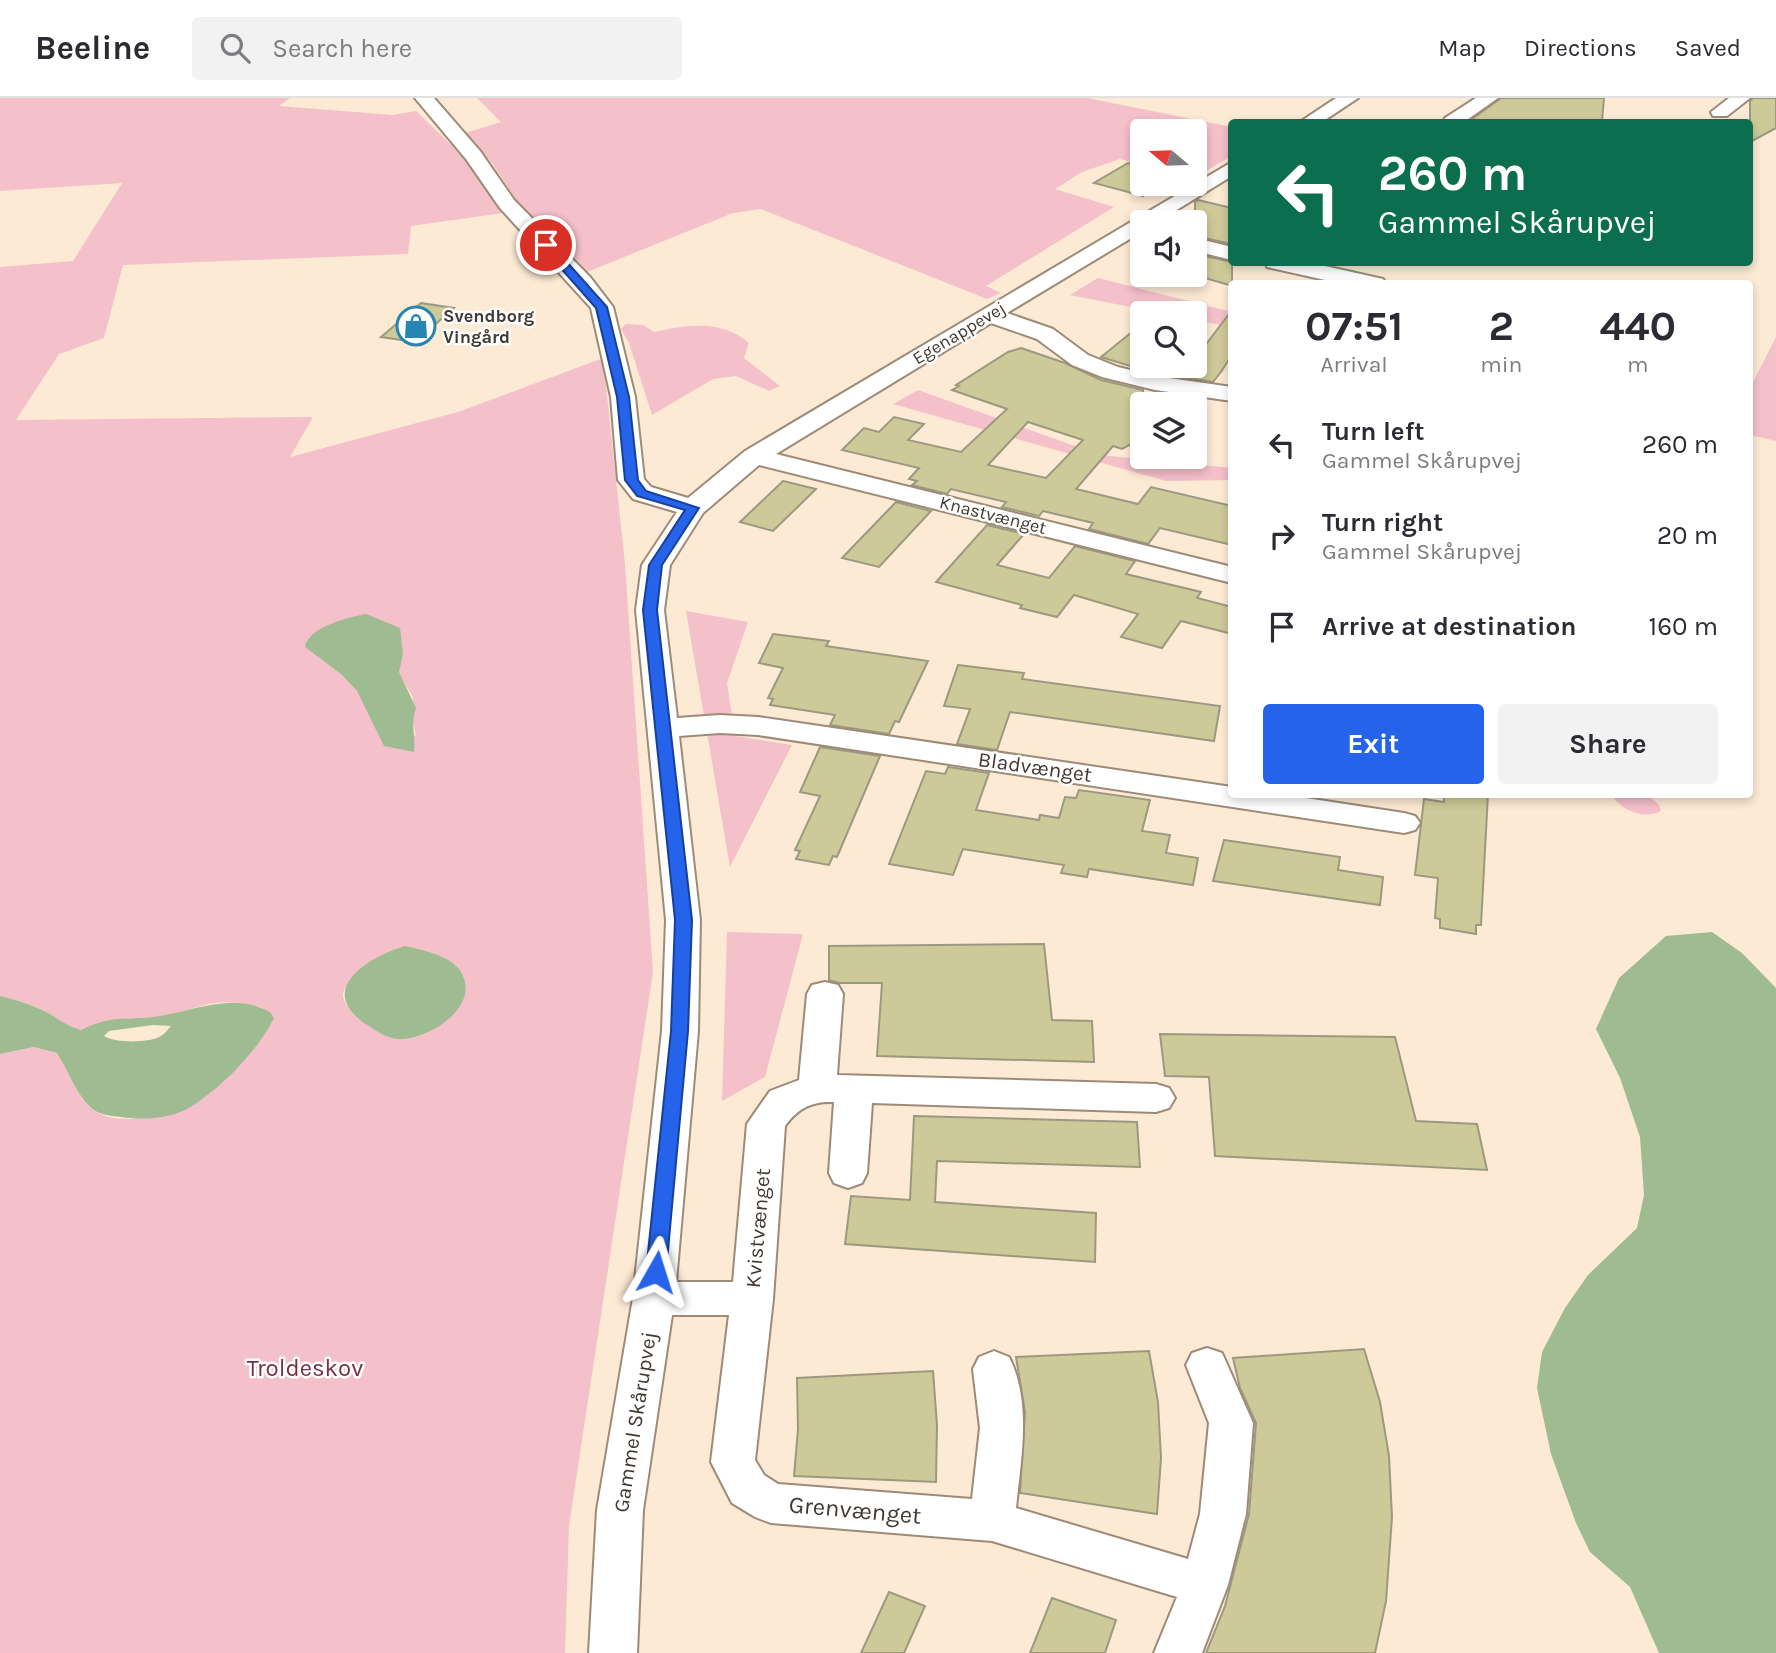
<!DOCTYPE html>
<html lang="en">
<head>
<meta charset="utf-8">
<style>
  :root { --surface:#fff; --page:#f2f2f3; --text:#2b2b33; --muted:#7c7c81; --line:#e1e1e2; --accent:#2563eb }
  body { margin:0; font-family:Karla,sans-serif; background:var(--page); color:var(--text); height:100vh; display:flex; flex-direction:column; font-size:26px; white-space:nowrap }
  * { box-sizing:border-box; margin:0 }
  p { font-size:23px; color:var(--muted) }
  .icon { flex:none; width:38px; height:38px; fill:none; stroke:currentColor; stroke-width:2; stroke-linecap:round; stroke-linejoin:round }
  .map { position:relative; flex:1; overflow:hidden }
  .side { position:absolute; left:1228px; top:182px; width:525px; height:518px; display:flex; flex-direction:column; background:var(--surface); border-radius:7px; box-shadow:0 4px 10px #0003 }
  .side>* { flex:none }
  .guide { position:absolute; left:1228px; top:21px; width:525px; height:147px; border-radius:7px; box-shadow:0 4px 10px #0003; background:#0b6e4f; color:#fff; overflow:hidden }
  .needle { width:46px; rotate:289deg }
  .controls { position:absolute; left:1130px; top:21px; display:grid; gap:14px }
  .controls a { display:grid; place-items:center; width:77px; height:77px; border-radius:7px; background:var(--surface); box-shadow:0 4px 10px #0003; font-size:35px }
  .pin { position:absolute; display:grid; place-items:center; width:60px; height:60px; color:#fff; margin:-30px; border:4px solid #fff; border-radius:50%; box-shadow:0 2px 7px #0007 }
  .me { position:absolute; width:77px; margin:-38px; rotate:6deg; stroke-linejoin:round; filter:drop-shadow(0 0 5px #0008) }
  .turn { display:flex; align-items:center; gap:24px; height:147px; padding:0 35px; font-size:32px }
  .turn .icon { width:91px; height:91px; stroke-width:2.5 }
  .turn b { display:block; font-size:49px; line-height:60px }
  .eta { display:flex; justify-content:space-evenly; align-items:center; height:119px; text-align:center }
  .eta b { font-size:42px; font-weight:700; line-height:49px }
  .button { display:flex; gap:14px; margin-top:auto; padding:14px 35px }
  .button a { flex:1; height:80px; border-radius:7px; background:var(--accent); color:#fff; font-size:28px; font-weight:700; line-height:80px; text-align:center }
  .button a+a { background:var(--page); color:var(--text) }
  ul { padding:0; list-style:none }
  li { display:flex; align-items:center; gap:21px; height:91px; padding:0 35px }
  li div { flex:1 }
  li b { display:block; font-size:26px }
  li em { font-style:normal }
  header { display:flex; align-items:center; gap:42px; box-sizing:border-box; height:98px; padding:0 35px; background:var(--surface); border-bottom:2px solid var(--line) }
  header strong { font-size:33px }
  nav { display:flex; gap:38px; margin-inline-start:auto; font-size:24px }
  .search { width:490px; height:63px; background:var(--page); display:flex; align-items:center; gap:18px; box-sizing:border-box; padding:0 24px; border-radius:7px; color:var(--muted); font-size:26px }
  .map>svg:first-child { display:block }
  .green { fill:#f4c0ca; fill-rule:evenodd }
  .water { fill:#9fbb91; fill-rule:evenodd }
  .building { fill:#cec998; stroke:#9b9980; stroke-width:2; fill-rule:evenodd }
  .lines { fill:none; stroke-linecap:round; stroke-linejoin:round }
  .street-casing { stroke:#9d8b78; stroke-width:4 }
  .street { fill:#fff; fill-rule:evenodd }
  .route { fill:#2563eb; stroke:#184099; stroke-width:2 }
  .labels { text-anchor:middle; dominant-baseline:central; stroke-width:5; stroke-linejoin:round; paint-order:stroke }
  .far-poi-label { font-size:18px; font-weight:bold; fill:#413931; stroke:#fff; text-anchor:start }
  .far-street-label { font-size:18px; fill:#413931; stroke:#fff }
  .street-label { font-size:21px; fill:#413931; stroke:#fff }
  .near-park-label { font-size:24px; fill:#753244; stroke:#fff }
  .near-street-label { font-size:24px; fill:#413931; stroke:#fff }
</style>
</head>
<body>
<header>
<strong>Beeline</strong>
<div class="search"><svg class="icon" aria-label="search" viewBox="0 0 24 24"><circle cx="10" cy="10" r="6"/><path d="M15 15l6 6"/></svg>Search here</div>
<nav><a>Map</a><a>Directions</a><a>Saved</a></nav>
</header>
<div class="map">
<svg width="1776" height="1555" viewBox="0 0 1776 1555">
  <rect width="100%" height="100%" fill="#fdead4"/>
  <!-- green -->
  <g class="green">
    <path d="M0,0H290L279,8L393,17L416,13L471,66L503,115L411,128L408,156L123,167L104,240L59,256L16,322L313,319L290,359L458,314L603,260L625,466L653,874L569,1428L565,1555H0V956L34,949L57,955C68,972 77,998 92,1011C114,1029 157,1018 183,1013L263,910C246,905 226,902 209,906C191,910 174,917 156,919C129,921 105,919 81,932C68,928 61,923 50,916C35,907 17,902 0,898V169L73,163L122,85L0,93ZM328,529L403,556L398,574L413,599L412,619L416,638L367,612L357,593L341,576L306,549C306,537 318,534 328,529ZM405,848L440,859L458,869L358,921C353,914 344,907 343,898C341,881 390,857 405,848Z"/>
    <path d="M477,0H1087L1232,29V58L1206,73L1195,70V33H1143V67L1120,61L1082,74L1055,91L1114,109L986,188L1001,195L987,201L761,111L733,115L582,176L523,112L492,65L465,35L501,24Z"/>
    <path d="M1098,180L1232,214V229L1195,222V215H1161L1070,197Z"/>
    <path d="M626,226L643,227L654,234C687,227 721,221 749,245L744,260L780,288L769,293L736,278L713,281L652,317L629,245L621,231Z"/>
    <path d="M1776,239V343L1750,337V290Z"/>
    <path d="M918,292L1100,357L1232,370V382L1166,383L893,306Z"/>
    <path d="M686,513L748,524L727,585L735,638L792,647L730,769Z"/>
    <path d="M1612,697H1648L1659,707L1661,713C1646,722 1621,713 1612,697Z"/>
    <path d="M727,834L803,836L765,979L722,1003Z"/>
  </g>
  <!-- water -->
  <g class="water">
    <path d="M366,516L400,530L403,556L399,574L416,610C410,623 416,639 414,654L384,648L357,593L341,576L305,549C308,529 349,519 366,516Z"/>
    <path d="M1712,834L1742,855L1776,890V1555H1659L1630,1489L1590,1454L1576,1425L1551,1356L1537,1290L1542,1254L1565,1210L1588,1177L1637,1130L1644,1097L1640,1039L1620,980L1596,931L1619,880L1666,838Z"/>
    <path d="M405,848C422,852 448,857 459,871C484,906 432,940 402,941C388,942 375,932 364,925C315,890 371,858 405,848Z"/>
    <path d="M0,898C17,902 34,907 50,916C61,923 68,928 81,932C112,916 129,923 160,918C197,912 234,894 270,914L274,920C258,953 217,995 185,1012C167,1021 140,1022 121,1019C111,1018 99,1017 91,1010C76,996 68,972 57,955L34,949L0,956ZM153,927L171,928C168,931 164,937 159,939C147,945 114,945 104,938L109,933Z"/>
  </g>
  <!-- building -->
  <g class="building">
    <path d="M1501,0H1604L1602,24H1468Z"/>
    <path d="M1753,0H1776V30L1750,44V3Z"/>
    <path d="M1128,65L1143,69V98L1094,85Z"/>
    <path d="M1198,102L1232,110V146L1195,138V104Z"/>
    <path d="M1195,156L1232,164V188L1195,177Z"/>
    <path d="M421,205L454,210L415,244L381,239Z"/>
    <path d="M1232,212V257L1221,274L1213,284L1181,279L1190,268H1195V261Z"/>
    <path d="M1143,225V272L1101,259Z"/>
    <path d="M1021,250L1065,265L1101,282L1143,292V340L1122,351L1113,348L1076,391L1138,406L1151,389L1232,408V447L1160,430L1148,446L1089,431L1093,425L1043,413L1039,418L1002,409L1006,404L951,391L947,396L912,387L917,383L909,381L919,370L842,352L864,330L879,334L894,319L924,326L908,342L961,354L1007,311L952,292L959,288L956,287L1008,254ZM1028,324L1083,342L1046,380L988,367Z"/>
    <path d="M1168,297L1198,301L1194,306H1161Z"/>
    <path d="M783,383L816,391L773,433L740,424Z"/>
    <path d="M896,404L931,413L879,469L842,460Z"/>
    <path d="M987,427L1024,436L997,467L1049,480L1075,448L1135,463L1126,476L1201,494L1197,500L1232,509V536L1181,523L1162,550L1121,539L1138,516L1074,497L1057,519L1020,510L1022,507L936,484Z"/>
    <path d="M773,536L829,543L826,548L928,563L899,624L895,623L889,636L830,627L835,617L770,607L773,601L768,600L783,570L759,565Z"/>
    <path d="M958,567L1024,575L1022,581L1220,608L1214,643L1010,614L997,652L957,646L970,611L944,608Z"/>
    <path d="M820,649L880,658L837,759L833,758L829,767L796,761L800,753L795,752L820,698L800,694Z"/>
    <path d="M948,669L989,675L976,712L1039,722L1040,717L1059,720L1065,699L1076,700L1079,692L1150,702L1142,733L1170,737L1166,755L1198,760L1193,787L1089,771L1087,779L1061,775L1064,767L963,751L953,777L889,766L926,673L945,676Z"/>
    <path d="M1444,696H1488L1481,827H1476V836L1440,830V821L1435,820L1438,780L1415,777L1424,701L1444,704Z"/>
    <path d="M1224,742L1340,759L1338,772L1383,779L1380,807L1213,783Z"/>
    <path d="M1044,846L1052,922L1092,923L1094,964L877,958L882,885H839L829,882V848Z"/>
    <path d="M1160,936L1395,939L1416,1023L1477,1026L1487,1072L1215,1058L1209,979L1165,978Z"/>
    <path d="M914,1018L1137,1024L1140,1069L937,1063L935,1104L1096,1115L1095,1164L845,1146L851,1098L910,1102Z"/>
    <path d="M1364,1251L1380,1304L1389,1358L1392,1419L1386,1503L1375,1555H1206L1225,1508L1249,1416L1256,1325L1240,1290L1233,1260Z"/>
    <path d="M1149,1253L1158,1304L1161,1360L1157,1416L1020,1395L1025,1314L1016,1259Z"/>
    <path d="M933,1273L937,1327L936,1384L794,1378L798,1331L797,1280Z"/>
    <path d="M889,1494L925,1508L904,1555H861Z"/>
    <path d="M1052,1500L1116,1522L1105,1555H1030Z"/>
  </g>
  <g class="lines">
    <defs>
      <g id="street">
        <path d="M415,0H434L480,53L514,102L590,179L613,209L635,299L644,381L651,389L688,400L745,353L1232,64V78L1157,124H1143V133L1007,215L1053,231L1088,257L1118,269L1155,278L1232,289V303L1155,292L1102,279L1072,267L1037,241L991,225L776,356L1232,469V485L759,367L703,415L670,467L664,512L677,620L720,617L758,619L1232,689V696H1280L1404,715L1415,718L1420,725L1415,732L1404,735L758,637L720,635L679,638L700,822L698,933L676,1184H733L747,1026L770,993L799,982L807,896L812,887L825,884L838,887L843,896L837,977L1156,986L1169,990L1175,1000L1169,1010L1156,1014L872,1005L867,1075L862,1085L848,1090L834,1085L829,1075L834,1004C812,1003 798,1010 785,1028L773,1201L755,1362L764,1377L778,1386L972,1401L980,1330L973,1271L979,1259L994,1253L1009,1259C1032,1304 1021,1361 1016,1410L1188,1461L1200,1416L1209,1325L1186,1267L1192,1255L1207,1250L1222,1255L1253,1325L1246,1416L1228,1487L1202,1555H1154L1177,1499L992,1443L771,1425L755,1419L732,1405L711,1364L729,1217H672L643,1412L637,1555H589L597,1412L633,1200L662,933L666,822L636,512L642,467L677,414L633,401L618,382L611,299L591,210L500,110L466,61Z"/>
        <path d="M1336,0H1358L1322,24H1300Z"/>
        <path d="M1476,0H1498L1464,24H1443L1445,20Z"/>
        <path d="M1729,0H1750L1727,18H1713L1711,14Z"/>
        <path d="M1195,140L1232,149V162L1195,153Z"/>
        <path d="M1265,164H1307L1383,181L1386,186H1343L1267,169Z"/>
      </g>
    </defs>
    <!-- street casing -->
    <use href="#street" class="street-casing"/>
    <!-- street -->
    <use href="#street" class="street"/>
  </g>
  <!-- route -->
  <path class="route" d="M543,145H550L607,209L629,299L638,382L646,393L699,410L662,467L657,512L692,822L688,933L666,1174L663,1179L656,1181L649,1179L646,1174L671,933L675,822L643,512L649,467L685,412L637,398L625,382L617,299L596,210L543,150Z"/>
  <!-- icons -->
  <defs>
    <symbol id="shop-ring" viewBox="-11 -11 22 22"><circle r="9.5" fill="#fff" stroke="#2686b1" stroke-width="1.5"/><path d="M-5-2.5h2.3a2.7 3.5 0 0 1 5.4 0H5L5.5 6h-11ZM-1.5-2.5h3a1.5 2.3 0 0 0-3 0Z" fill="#2686b1"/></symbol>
  </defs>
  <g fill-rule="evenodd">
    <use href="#shop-ring" x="394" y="206" width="44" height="44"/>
  </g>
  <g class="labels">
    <!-- far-poi labels -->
    <g class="far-poi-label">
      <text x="443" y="218">Svendborg<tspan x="443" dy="21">Vingård</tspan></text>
    </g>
    <!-- far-street labels -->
    <g class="far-street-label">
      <text transform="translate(959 235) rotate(-31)">Egenappevej</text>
      <text transform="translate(993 417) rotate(14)">Knastvænget</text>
    </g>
    <!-- street labels -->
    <g class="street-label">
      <text transform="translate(1035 669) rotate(8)">Bladvænget</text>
      <text transform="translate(758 1130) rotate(-85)">Kvistvænget</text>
      <text transform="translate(635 1324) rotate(-81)">Gammel Skårupvej</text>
    </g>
    <!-- near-park labels -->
    <g class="near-park-label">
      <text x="305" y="1270">Troldeskov</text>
    </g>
    <!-- near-street labels -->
    <g class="near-street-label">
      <text transform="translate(855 1412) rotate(5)">Grenvænget</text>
    </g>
  </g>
</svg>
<div class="controls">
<a><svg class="needle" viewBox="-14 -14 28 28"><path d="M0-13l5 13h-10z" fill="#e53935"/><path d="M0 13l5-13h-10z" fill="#7c7c81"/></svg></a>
<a><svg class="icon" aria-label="sound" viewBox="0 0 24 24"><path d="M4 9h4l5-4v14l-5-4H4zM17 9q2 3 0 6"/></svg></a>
<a><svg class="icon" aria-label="search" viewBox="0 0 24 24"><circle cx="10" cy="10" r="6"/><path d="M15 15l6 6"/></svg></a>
<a><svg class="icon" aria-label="layers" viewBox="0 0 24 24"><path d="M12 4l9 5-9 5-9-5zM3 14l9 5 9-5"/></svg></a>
</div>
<div class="pin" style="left:546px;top:147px;background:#d93025"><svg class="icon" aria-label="arrive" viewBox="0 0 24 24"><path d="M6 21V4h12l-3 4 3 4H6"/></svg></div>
<svg class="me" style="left:656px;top:1174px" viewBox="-20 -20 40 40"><path d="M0-17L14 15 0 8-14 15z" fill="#2563eb" stroke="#fff" stroke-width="4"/></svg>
<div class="guide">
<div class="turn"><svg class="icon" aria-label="left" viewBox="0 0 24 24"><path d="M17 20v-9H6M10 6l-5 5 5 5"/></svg><div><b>260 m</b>Gammel Skårupvej</div></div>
</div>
<section class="side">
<div class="eta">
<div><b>07:51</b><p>Arrival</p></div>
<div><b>2</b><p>min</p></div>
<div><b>440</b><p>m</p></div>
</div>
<ul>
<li><svg class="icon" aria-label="left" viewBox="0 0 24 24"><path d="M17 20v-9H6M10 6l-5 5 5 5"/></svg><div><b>Turn left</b><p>Gammel Skårupvej</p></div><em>260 m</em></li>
<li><svg class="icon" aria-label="right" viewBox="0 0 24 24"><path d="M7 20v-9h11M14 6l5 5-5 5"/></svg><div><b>Turn right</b><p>Gammel Skårupvej</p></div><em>20 m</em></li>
<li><svg class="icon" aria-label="arrive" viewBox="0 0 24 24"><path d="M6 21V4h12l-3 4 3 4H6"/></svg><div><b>Arrive at destination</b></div><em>160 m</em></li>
</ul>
<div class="button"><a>Exit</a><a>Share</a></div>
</section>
</div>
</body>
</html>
